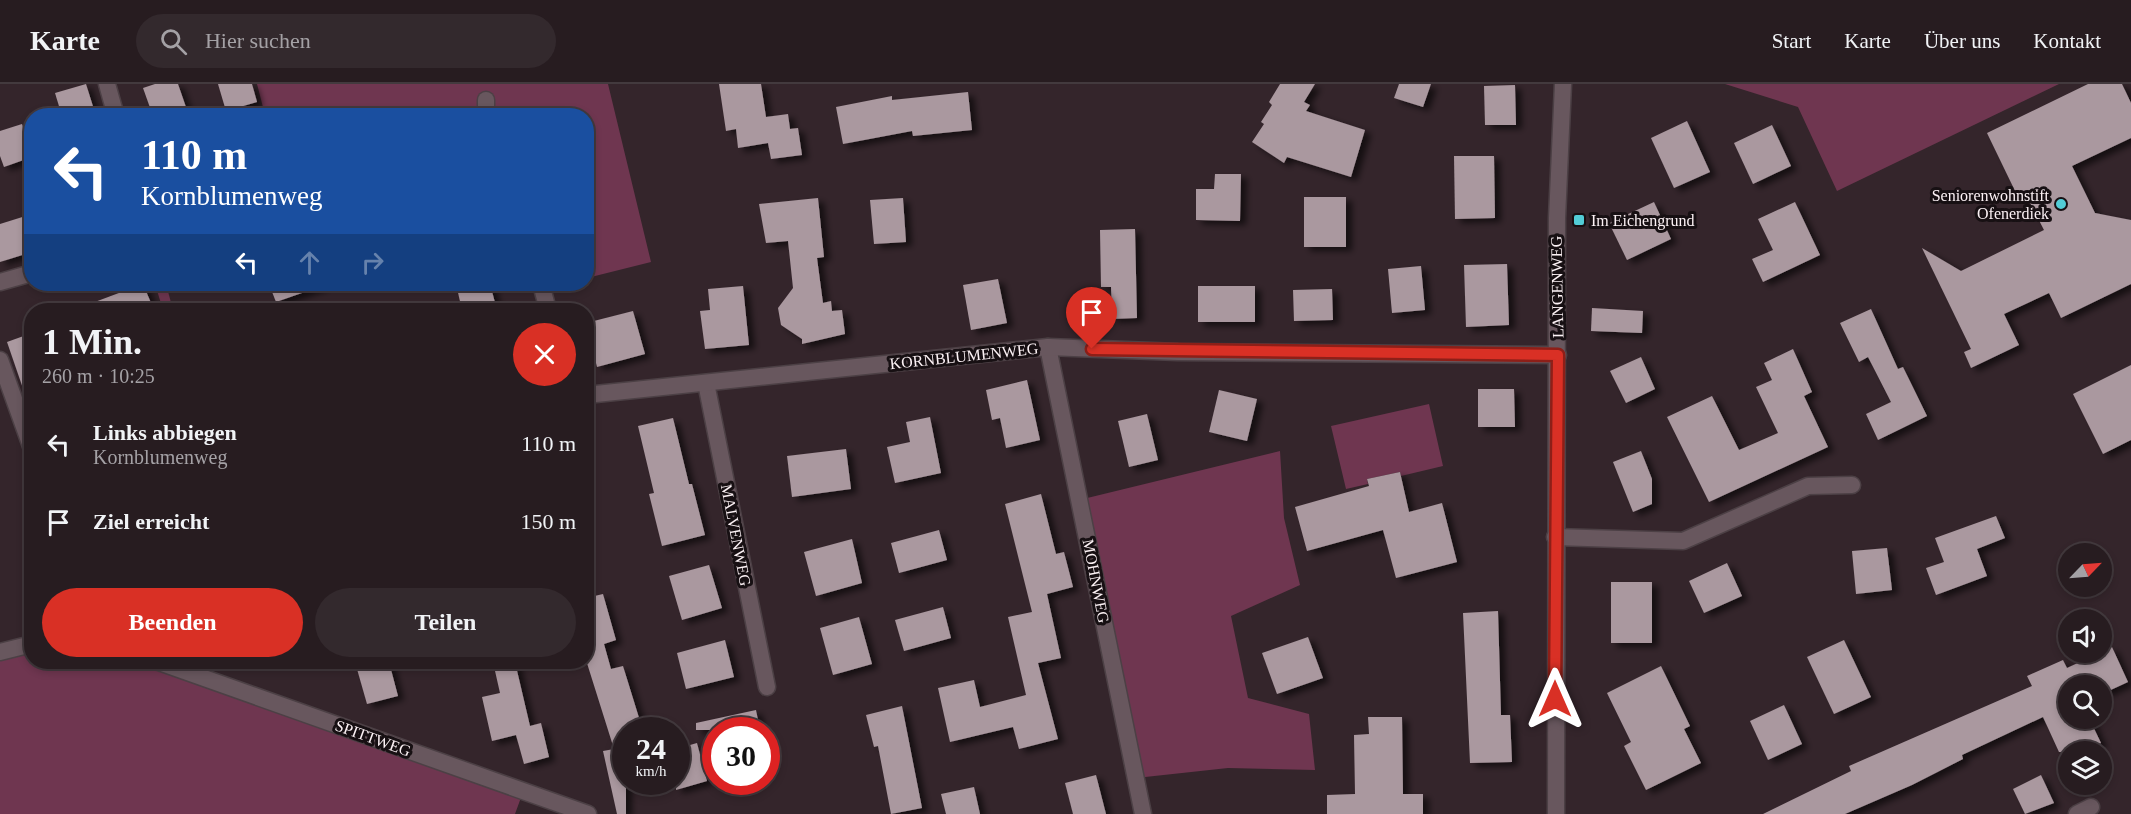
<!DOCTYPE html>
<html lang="de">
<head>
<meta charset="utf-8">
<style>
  :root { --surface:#271c20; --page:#33292d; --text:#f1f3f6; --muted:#a4a1a5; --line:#433a3e; --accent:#d93025 }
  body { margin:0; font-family:"Times New Roman",serif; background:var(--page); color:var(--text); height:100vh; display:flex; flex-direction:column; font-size:22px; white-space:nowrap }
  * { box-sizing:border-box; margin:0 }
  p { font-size:20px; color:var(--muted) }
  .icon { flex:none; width:33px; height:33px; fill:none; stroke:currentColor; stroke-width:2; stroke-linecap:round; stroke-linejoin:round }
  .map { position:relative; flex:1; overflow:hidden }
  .drawer { position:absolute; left:24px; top:219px; width:570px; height:366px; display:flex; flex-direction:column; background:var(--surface); border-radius:24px; box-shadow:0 3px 9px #0003,0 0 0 2px var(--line) }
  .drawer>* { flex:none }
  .banner { position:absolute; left:24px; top:24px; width:570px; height:183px; border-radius:24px; box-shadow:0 3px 9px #0003,0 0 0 2px var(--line); background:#1a4fa0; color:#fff; overflow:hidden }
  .needle { width:39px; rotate:65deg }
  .fabs { position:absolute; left:2058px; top:459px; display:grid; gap:12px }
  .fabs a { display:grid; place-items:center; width:54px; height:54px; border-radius:50%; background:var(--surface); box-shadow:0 3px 9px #0003,0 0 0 2px var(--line); font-size:30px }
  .speed { position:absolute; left:612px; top:633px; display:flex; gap:12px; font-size:30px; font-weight:700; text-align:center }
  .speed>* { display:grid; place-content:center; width:78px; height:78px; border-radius:50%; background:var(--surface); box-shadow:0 3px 9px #0003,0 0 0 2px var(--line); line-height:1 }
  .speed small { font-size:15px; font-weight:400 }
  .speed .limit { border:9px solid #d22; background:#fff; color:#111 }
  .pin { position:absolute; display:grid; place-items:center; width:51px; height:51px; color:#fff; margin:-62px -26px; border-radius:50% 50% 50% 0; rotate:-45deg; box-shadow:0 0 6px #0007 }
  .pin .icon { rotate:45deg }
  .me { position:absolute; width:66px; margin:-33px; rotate:0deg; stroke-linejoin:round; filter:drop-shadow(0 0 4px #0008) }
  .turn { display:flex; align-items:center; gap:21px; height:126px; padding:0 18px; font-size:27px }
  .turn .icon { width:78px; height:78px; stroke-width:2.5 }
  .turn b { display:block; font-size:42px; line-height:51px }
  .lanes { display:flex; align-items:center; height:57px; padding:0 18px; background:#0003; justify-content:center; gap:30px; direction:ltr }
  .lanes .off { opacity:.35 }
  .round { display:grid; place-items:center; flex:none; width:63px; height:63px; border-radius:32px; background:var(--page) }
  .overview { display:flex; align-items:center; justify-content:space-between; height:102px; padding:0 18px }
  h1 { font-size:36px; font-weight:600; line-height:45px }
  .cta { display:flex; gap:12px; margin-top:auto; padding:12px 18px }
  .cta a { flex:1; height:69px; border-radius:36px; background:var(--accent); color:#fff; font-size:24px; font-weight:600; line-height:69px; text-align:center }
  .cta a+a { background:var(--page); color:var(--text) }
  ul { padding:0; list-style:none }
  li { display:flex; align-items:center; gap:18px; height:78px; padding:0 18px }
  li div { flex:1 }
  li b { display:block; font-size:22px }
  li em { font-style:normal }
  header { display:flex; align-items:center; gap:36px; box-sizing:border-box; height:84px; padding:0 30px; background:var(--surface); border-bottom:2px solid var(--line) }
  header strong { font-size:28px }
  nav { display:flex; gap:33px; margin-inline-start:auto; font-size:21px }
  .search { width:420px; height:54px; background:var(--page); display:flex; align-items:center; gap:15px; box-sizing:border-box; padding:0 21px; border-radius:33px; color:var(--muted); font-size:22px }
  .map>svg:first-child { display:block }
  .green { fill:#6f3650 }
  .building { fill:#aa989f; filter:url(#shadow) }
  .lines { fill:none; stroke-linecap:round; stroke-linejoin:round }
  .minor-casing { stroke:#4c4045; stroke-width:19 }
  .minor { stroke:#68575e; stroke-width:16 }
  .route-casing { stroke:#8d1f18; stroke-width:15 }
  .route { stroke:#d93025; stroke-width:10 }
  .poi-dot { fill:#52ccd6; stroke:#171013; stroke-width:2 }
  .labels { text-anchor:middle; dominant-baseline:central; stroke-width:6; stroke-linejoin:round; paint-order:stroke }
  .poi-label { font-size:16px; fill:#fcf2f5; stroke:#171013; text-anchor:end }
  .street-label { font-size:16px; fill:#fcf2f5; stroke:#171013 }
</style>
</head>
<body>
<header>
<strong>Karte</strong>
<div class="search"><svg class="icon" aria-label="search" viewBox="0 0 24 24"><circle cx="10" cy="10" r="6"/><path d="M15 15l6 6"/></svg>Hier suchen</div>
<nav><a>Start</a><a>Karte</a><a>Über uns</a><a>Kontakt</a></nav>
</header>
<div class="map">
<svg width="2131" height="730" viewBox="0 0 2131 730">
  <defs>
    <filter id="shadow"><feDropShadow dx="6" dy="4" stdDeviation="3" flood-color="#0009"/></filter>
  </defs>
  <rect width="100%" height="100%" fill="#34252b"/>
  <!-- green -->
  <g class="green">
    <path d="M257,0H608L651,178L587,194L586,32L509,31L506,22L461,32L265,31Z"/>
    <path d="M1725,0H2059L1837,107L1798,23Z"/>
    <path d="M155,200H166L173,226H163Z"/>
    <path d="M1429,320L1443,382L1401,392L1400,388L1367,395L1368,400L1346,405L1331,342Z"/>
    <path d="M1280,367L1284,434L1300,501L1231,532L1248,614L1309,630L1315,686L1228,684L1136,694L1079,416Z"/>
    <path d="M31,565L32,578H151L523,708L515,730H0V573Z"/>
  </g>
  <!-- building -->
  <g class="building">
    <path d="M86,0L96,32H62L55,9Z"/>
    <path d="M155,0H178L189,32H153L143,4Z"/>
    <path d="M218,0H252L257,18L226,27Z"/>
    <path d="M719,0H761L766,33L788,30L790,45L798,44L802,71L771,75L768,59L738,64L736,45L726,47Z"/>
    <path d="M1280,0H1315L1304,18L1310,21L1306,27L1365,46L1351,93L1287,73L1284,79L1252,58L1264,40L1261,38L1272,21L1269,18Z"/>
    <path d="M1399,0H1431L1423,23L1394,14Z"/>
    <path d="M2088,0H2122L2131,19V54L2072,82L2095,129L2131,136V200L2061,234L2049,209L2004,230L2019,261L1971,284L1964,268L1971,265L1922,164L1961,187L2044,146L2024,107L2017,111L1987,49Z"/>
    <path d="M1515,1L1516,41H1485L1484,2Z"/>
    <path d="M968,8L972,46L913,52L912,47L843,60L836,23L892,12V16Z"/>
    <path d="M1687,37L1710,88L1674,104L1651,54Z"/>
    <path d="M22,40L32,73L4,83L0,72V47Z"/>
    <path d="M1772,41L1791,82L1753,100L1734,59Z"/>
    <path d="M1454,72H1494L1495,134L1455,135Z"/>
    <path d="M1215,90H1241L1240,137L1196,136V105H1214Z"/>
    <rect x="1304" y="113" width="42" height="50"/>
    <path d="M818,114L824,173L817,174L823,219L831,217L832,227L842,226L845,250L802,260V255L781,241L778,224L793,204L788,157L766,159L759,120Z"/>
    <path d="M903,114L906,158L874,160L870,116Z"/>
    <path d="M1654,118L1671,155L1627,176L1609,139Z"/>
    <path d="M1795,118L1820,171L1763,198L1752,175L1773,166L1758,135Z"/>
    <path d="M32,130V168L0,178V140Z"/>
    <path d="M1135,145L1137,234L1112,235L1111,203H1101L1100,146Z"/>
    <path d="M1507,180L1509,241L1466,243L1464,181Z"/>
    <path d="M1421,182L1425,226L1392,229L1388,185Z"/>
    <path d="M998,195L1007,239L971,246L963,201Z"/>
    <path d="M143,200L154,226H76V225Z"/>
    <path d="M269,200H321L322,202L276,218Z"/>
    <path d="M456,200H490L497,226H462Z"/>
    <path d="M743,202L749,261L705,265L700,227L710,226L708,205Z"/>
    <rect x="1198" y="202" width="57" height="36"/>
    <path d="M1332,205L1333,236L1294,237L1293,206Z"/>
    <path d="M1592,224L1643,227L1642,249L1591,247Z"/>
    <path d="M1871,225L1898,285L1903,283L1927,332L1878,356L1866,330L1891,318L1868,273L1859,278L1840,239Z"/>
    <path d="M633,227L645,270L597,283L586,239Z"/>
    <path d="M32,249V321L29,322L7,258Z"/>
    <path d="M1793,265L1812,308L1804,312L1828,363L1709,418L1667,333L1712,312L1739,366L1778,349L1756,303L1772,296L1764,279Z"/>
    <path d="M1641,273L1655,305L1626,319L1610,287Z"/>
    <path d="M2131,281V356L2103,370L2073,310Z"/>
    <path d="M1027,296L1040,356L1006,364L1000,334L992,336L986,306Z"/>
    <path d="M1478,305H1514L1515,343H1478Z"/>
    <path d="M1219,306L1257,315L1247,357L1209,348Z"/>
    <path d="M1147,330L1158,376L1129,383L1118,337Z"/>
    <path d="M930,333L941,389L895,399L887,363L910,358L906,338Z"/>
    <path d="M673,334L689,400H692L705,451L662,462L649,410L654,409L638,342Z"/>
    <path d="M846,365L851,405L792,413L787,372Z"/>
    <path d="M1641,367L1652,395V420L1633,428L1613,378Z"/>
    <path d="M1400,388L1409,428L1442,419L1457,478L1396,494L1383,446L1307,467L1295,423L1369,402L1367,395Z"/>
    <path d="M1041,410L1056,470L1064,468L1073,503L1047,510L1061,574L1038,579L1058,655L1019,665L1013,643L950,658L938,604L974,596L980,623L1026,611L1008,533L1032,528L1005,420Z"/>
    <path d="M1996,432L2005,454L1977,465L1987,492L1936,511L1926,484L1944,478L1935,454Z"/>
    <path d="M939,446L947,476L899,489L891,459Z"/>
    <path d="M852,455L862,499L816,512L804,468Z"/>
    <path d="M1887,464L1892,506L1856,510L1852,467Z"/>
    <path d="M1727,479L1742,512L1704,529L1689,497Z"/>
    <path d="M709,481L722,524L682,536L669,492Z"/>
    <rect x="1611" y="498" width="41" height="61"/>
    <path d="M603,510L616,556L604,560L611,585L623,582L640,637L626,641V730H617L603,667L614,665L586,576V514Z"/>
    <path d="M943,523L951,554L904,567L895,536Z"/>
    <path d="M1498,527L1501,631H1510L1512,678L1470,679L1463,529Z"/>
    <path d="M859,533L872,580L833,591L820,544Z"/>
    <path d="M1308,553L1323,594L1277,610L1262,569Z"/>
    <path d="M725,556L734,593L686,605L677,569Z"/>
    <path d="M1844,556L1871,613L1834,630L1807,573Z"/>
    <path d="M2112,563L2128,598L2102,610V602H2068V634H2089L2101,659L2084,668H2059L2043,633L1962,671L1963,675L1912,701L1845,730H1763L1851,687L1849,682L2032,602L2027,592L2063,576L2067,584Z"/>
    <path d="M355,578H389L398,612L367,620Z"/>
    <path d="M493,578H515L530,642L541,639L549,673L524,680L516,651L492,657L482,613L500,609Z"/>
    <path d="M1661,582L1690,642L1684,645L1701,679L1646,706L1624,662L1631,658L1607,609Z"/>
    <path d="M1784,621L1802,660L1768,676L1750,637Z"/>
    <path d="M902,622L922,724L891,730L878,662L874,663L866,631Z"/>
    <path d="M756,626L760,646H696V639Z"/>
    <path d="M1368,633H1402L1403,710H1423V730H1327V711L1355,710L1354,651L1369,650Z"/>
    <path d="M697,659L707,697L676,706V665Z"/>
    <path d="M1096,691L1106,730H1073L1065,699Z"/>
    <path d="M2041,691L2054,719L2025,730L2013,705Z"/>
    <path d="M974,703L980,730H946L941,710Z"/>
  </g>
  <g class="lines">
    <defs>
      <g id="minor">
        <path d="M107,0L116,32"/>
        <path d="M486,16V32"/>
        <path d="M0,198L32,189"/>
        <path d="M541,200L548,226"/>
        <path d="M1048,263L1143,730"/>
        <path d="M0,276L32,365"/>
        <path d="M706,299L767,603"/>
        <path d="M586,311L1048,263L1178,268L1558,271"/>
        <path d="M1555,453L1683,457L1808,402L1852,401"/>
        <path d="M0,568L32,560"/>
        <path d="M159,578L588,730"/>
        <path d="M1556,730L1557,134L1563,0"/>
        <path d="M2077,730L2091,723"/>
      </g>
    </defs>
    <!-- minor casing -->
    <use href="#minor" class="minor-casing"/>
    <!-- minor -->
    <use href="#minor" class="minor"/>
  </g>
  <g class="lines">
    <defs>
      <path id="route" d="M1092,265L1558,271L1555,615"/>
    </defs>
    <!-- route casing -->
    <use href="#route" class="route-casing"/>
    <!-- route -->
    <use href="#route" class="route"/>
  </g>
  <!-- markers -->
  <g class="poi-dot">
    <circle cx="2061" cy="120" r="6"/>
    <rect x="1573" y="130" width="12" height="12" rx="3"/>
  </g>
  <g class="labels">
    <!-- poi labels -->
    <g class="poi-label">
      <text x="2049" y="111">Seniorenwohnstift<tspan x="2049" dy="18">Ofenerdiek</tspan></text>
      <text x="1591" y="136" text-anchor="start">Im Eichengrund</text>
    </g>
    <!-- street labels -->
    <g class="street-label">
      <text transform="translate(1557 203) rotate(-91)">LANGENWEG</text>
      <text transform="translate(964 272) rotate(-6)">KORNBLUMENWEG</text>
      <text transform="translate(736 451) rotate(79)">MALVENWEG</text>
      <text transform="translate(1096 497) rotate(79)">MOHNWEG</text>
      <text transform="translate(373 654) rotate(20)">SPITTWEG</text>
    </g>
  </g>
</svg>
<div class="fabs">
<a><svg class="needle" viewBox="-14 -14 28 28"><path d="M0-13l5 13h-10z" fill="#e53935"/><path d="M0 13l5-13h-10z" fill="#a4a1a5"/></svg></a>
<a><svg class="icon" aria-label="sound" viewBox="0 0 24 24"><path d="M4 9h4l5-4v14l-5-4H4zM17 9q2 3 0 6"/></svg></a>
<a><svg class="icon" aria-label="search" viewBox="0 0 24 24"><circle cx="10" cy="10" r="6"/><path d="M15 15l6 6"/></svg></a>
<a><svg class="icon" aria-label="layers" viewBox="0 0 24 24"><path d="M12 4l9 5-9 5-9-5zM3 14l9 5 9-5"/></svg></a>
</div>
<div class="speed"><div>24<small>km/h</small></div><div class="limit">30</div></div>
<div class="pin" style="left:1092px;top:265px;background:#d93025"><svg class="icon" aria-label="arrive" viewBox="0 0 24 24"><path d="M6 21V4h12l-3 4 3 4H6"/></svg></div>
<svg class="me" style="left:1555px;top:615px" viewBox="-20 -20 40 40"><path d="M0-17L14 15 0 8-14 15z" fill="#d93025" stroke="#fff" stroke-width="4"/></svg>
<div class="banner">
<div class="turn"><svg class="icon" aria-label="left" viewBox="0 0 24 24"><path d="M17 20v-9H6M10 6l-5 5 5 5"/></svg><div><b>110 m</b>Kornblumenweg</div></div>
<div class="lanes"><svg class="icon" aria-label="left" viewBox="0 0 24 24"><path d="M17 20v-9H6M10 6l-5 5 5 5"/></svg><svg class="icon off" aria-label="ahead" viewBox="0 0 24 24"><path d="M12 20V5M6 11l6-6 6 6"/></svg><svg class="icon off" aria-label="right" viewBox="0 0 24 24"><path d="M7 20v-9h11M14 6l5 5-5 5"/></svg></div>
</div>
<section class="drawer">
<div class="overview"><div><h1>1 Min.</h1><p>260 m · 10:25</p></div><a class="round" style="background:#d93025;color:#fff"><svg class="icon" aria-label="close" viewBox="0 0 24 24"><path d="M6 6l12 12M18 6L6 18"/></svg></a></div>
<ul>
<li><svg class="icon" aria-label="left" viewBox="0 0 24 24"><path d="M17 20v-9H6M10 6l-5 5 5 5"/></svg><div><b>Links abbiegen</b><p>Kornblumenweg</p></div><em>110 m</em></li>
<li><svg class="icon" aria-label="arrive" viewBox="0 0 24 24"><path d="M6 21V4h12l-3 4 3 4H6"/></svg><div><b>Ziel erreicht</b></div><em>150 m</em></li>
</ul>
<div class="cta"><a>Beenden</a><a>Teilen</a></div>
</section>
</div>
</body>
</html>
